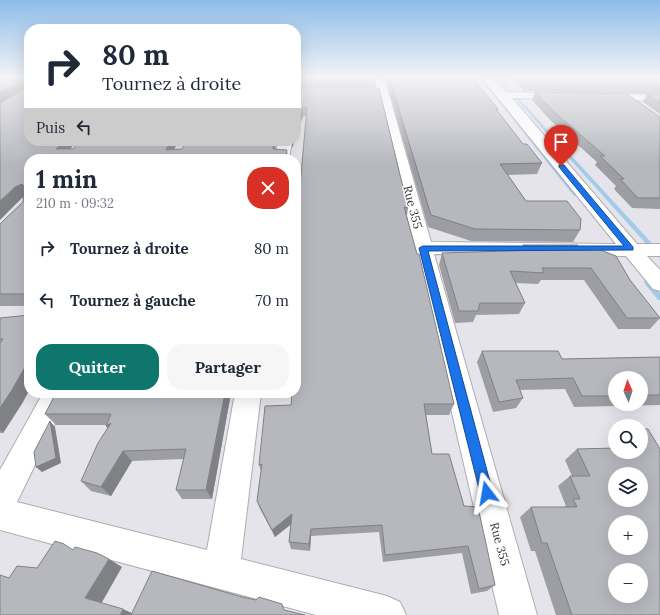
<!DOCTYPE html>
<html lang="fr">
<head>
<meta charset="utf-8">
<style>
  :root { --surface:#fff; --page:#f6f6f7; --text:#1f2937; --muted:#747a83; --accent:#0f766e }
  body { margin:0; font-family:Lora,serif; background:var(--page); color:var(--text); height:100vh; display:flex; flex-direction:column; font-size:15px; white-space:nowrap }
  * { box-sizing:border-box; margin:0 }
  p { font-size:13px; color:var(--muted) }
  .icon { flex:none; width:22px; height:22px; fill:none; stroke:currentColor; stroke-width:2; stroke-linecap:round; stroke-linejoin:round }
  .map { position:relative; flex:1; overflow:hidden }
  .sheet { position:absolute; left:24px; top:154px; width:277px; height:244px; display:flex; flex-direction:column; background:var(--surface); border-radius:16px; box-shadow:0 4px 16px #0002 }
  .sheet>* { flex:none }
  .hud { position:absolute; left:24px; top:24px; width:277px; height:122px; border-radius:16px; box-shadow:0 4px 16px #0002; background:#fff; color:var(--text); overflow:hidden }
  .needle { width:26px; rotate:357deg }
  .buttons { position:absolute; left:608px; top:371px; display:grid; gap:8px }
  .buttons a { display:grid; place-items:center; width:40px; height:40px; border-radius:50%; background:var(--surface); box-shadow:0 4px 16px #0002; font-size:20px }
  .pin { position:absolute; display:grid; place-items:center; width:34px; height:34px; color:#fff; margin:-41px -17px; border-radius:50% 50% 50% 0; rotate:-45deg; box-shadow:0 0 4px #0007 }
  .pin .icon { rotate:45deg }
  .me { position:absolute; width:44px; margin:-22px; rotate:346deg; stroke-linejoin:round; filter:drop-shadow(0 0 3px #0008) }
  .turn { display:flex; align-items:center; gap:14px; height:84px; padding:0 12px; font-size:18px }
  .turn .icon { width:52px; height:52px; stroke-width:2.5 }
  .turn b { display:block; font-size:28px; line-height:34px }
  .then { display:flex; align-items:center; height:38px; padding:0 12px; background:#0003; gap:8px; font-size:15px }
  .round { display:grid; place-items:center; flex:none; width:42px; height:42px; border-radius:16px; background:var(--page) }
  .headline { display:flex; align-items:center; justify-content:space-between; height:68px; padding:0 12px }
  h1 { font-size:24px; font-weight:700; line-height:30px }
  .primary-button { display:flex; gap:8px; margin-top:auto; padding:8px 12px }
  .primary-button a { flex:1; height:46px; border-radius:16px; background:var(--accent); color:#fff; font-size:16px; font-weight:700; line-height:46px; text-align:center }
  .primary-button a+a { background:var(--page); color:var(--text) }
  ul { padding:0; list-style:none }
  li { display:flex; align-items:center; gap:12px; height:52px; padding:0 12px }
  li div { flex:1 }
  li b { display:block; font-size:15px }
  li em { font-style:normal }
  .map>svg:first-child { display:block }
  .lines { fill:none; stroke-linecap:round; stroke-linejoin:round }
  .stream { fill:#a2cbe9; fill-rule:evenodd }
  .minor-casing { stroke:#aeacb2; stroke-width:2 }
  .minor { fill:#fff; fill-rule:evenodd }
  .wall { fill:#9d9ea3; fill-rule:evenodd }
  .shaded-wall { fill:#7f8185 }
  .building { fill:#b6b8be; stroke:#7f8185; fill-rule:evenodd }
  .route { fill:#1a73e8; stroke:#114b97 }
  .labels { text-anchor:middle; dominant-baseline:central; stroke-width:3; stroke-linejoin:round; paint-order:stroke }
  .street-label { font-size:12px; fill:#333235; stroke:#fff }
</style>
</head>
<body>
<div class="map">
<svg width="660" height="615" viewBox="0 0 660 615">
  <rect width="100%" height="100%" fill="#e6e4eb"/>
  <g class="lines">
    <!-- stream -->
    <g class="stream">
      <path d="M482,77L578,194V196H574L479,77Z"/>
      <path d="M499,77L660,252V258L658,257L496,77Z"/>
      <path d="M645,280H649L660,293V300H658L645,284L644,282Z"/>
    </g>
    <defs>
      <g id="minor">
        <path d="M374,77H384L431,242L616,244L481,77H492L506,92L567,94L568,96L563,99L512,98L637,244H660V256H647L660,270V291L653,289L626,256L434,254L537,615H499Z"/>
        <path d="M602,94L660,95V101L598,99L597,97Z"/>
        <path d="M278,141H292L289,159H275Z"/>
        <path d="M43,393H70L17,502L207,550L235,393H261L241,559L387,596L400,602L406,615H316L0,530V470Z"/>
      </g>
    </defs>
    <!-- minor casing -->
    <use href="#minor" class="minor-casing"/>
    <!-- minor -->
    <use href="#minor" class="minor"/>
  </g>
  <!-- wall -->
  <g class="wall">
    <path d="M0,77L77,141L70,149H73L80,141H178L174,149H182L187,141H276L275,149L29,159V306H0V224L23,202V197L22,198Z"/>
    <path d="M296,77L376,80L375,88L408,208L407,216L454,404L449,415H426L432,454L464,506L495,585L487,591L471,594L462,553L383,562L379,532L311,536L310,551L291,549L289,542L291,524L275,537L260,509L257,501L261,471L259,465L291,405L296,393L307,117L303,116L296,137Z"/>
    <path d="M385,77H477L478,79L477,84L498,109L497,112L523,144L542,163L537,174L508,175L526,201L580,230L573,242L471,241L428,227Z"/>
    <path d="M512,77H660V94L524,91Z"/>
    <path d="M535,92L660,117V209L632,208L614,189L616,186L595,165L597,162L551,121L532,100Z"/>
    <path d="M647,94H660V114L643,102Z"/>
    <path d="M523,245L577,250L630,280L660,318L650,329H618L584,280H541L538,284L516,283L525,303L519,314L476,315L473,322L455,323L439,265L442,253L520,251Z"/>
    <path d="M0,318L23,402L3,433H0Z"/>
    <path d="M482,351L562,359L660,357V405L574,407L565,389L520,390L523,398L516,408L493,412L477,362ZM615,378H641V404H615Z"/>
    <path d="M56,393H231L212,499H182L176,490L184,459L132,461L111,496L91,491L81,481L108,429L106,425H56L45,414Z"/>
    <path d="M615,437V452L660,615H556L535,551H531L520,517L531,507H564L566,506L558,486L570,476H572L565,460L577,449L612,448L609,442Z"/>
  </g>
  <!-- shaded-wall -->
  <g class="shaded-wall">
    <path d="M25,79L29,87L0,104V92Z"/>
    <path d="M303,107V116L296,137V126Z"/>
    <path d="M63,141H77L62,159L56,149Z"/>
    <path d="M170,141H178L170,159L166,150Z"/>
    <path d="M274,141H276L274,159L273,149Z"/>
    <path d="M292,141H295L292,148Z"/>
    <path d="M287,150L288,159H284Z"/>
    <path d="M22,184L29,196L22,198L0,220V201L15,187Z"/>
    <path d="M29,360V391L23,402L3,433L0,430V408Z"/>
    <path d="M225,393H231L212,499L206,490Z"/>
    <path d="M50,421L55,427L61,463L42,472L36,467Z"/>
    <path d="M111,423L114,437L106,426Z"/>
    <path d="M123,451L132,461L111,496L101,487Z"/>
    <path d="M292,514L294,522L275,537L272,530Z"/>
    <path d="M311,529V536L310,551L309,544Z"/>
    <path d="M109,559L122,567L101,604L85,598Z"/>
    <path d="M123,609L136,615H120Z"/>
  </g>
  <!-- building -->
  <g class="building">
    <path d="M0,77H29V141H63L56,149H73L80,141H170L166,150L182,149L187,141H274L273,149L287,150L284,159H29V294H0V224L23,202L24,186L22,184L15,187L0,201V103L25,89V79L0,92Z"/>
    <path d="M296,77H375L376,80H296Z"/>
    <path d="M389,77H477L478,79H473L498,109H496L523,144H527L542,163L500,164L526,201H567L581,219L580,230L475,229L431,215Z"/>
    <path d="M521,77H660V86L526,83Z"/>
    <path d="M296,88H379L408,208L404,207L417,254H419L454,404H424L432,454H449L464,506L478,507L495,585L479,589L468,546L385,555L382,525L311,529L309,544L289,542L292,514L272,530L257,501L262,464L259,465L265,406L291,405L292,393H296V230L307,108L303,107L296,126Z"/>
    <path d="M535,92L627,94L660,117V198H638L620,179H624L600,156H605L554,112Z"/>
    <path d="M647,94H660V103Z"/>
    <path d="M523,245H578L577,250L598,249L616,256L630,280L660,318H627L591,268H542L544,273L510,271L525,303H480L478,311H459L442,253L539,250Z"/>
    <path d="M29,315V360L12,390L0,408V343L3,339H0V318Z"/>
    <path d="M482,351H558L562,359L660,357V395H641V378H615V396H582L573,378L516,380L523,398L499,402Z"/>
    <path d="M56,393H225L206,490H176L186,449L123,451L101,487L81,481L98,443L111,423L106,426L111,414H45Z"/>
    <path d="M50,421L56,458L36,467L34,452Z"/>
    <path d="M641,429H648L660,449V615H572L547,543H542L531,507H577L573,499H580L570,476H590L577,449L615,448V452H641ZM615,474H641V500H615ZM615,522H641V548H615ZM615,570H641V596H615Z"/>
    <path d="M55,541L64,544L73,550L75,547L97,553L109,559L85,598L123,609L120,615H0V575L9,578L17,566L37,568Z"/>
    <path d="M152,571L242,597L256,600L259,597L282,604L284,610L305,615H131Z"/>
  </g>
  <!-- sky -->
  <linearGradient id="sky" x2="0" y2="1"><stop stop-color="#8cbde8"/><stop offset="0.47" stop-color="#f4f3f6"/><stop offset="1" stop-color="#f4f3f6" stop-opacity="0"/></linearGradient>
  <rect width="660" height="164" fill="url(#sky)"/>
  <!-- route -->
  <path class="route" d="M559,165H564L633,247V250L428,251L493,493L491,497L487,499L482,497L480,493L419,248L423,246H624L559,167Z"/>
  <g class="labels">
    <!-- street labels -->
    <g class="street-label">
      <text transform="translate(413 207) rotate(76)">Rue 355</text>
      <text transform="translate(500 544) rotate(75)">Rue 355</text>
    </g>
  </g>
</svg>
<div class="buttons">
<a><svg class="needle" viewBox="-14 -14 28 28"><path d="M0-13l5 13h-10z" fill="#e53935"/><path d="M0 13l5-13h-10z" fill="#747a83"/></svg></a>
<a><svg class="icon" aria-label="search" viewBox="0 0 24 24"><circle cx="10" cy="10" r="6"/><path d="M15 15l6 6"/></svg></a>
<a><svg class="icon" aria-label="layers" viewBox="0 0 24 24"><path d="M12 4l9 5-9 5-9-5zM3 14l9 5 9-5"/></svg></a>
<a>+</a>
<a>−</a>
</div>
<div class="pin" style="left:561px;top:166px;background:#d93025"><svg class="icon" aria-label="arrive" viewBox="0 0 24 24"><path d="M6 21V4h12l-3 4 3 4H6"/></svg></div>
<svg class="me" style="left:487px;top:493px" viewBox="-20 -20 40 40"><path d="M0-17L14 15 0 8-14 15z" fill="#1a73e8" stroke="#fff" stroke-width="4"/></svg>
<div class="hud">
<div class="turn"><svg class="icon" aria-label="right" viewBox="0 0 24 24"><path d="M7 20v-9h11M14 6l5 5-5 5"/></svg><div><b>80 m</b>Tournez à droite</div></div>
<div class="then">Puis<svg class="icon" aria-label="left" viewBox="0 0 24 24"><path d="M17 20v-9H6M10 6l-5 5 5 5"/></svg></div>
</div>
<section class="sheet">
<div class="headline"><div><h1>1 min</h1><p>210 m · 09:32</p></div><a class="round" style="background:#d93025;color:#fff"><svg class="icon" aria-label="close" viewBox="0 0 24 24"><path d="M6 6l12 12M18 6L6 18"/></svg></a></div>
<ul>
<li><svg class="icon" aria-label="right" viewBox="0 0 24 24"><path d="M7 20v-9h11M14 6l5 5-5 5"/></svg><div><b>Tournez à droite</b></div><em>80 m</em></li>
<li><svg class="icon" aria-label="left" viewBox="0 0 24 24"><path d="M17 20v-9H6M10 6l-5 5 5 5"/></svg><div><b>Tournez à gauche</b></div><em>70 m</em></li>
</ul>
<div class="primary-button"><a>Quitter</a><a>Partager</a></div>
</section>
</div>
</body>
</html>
